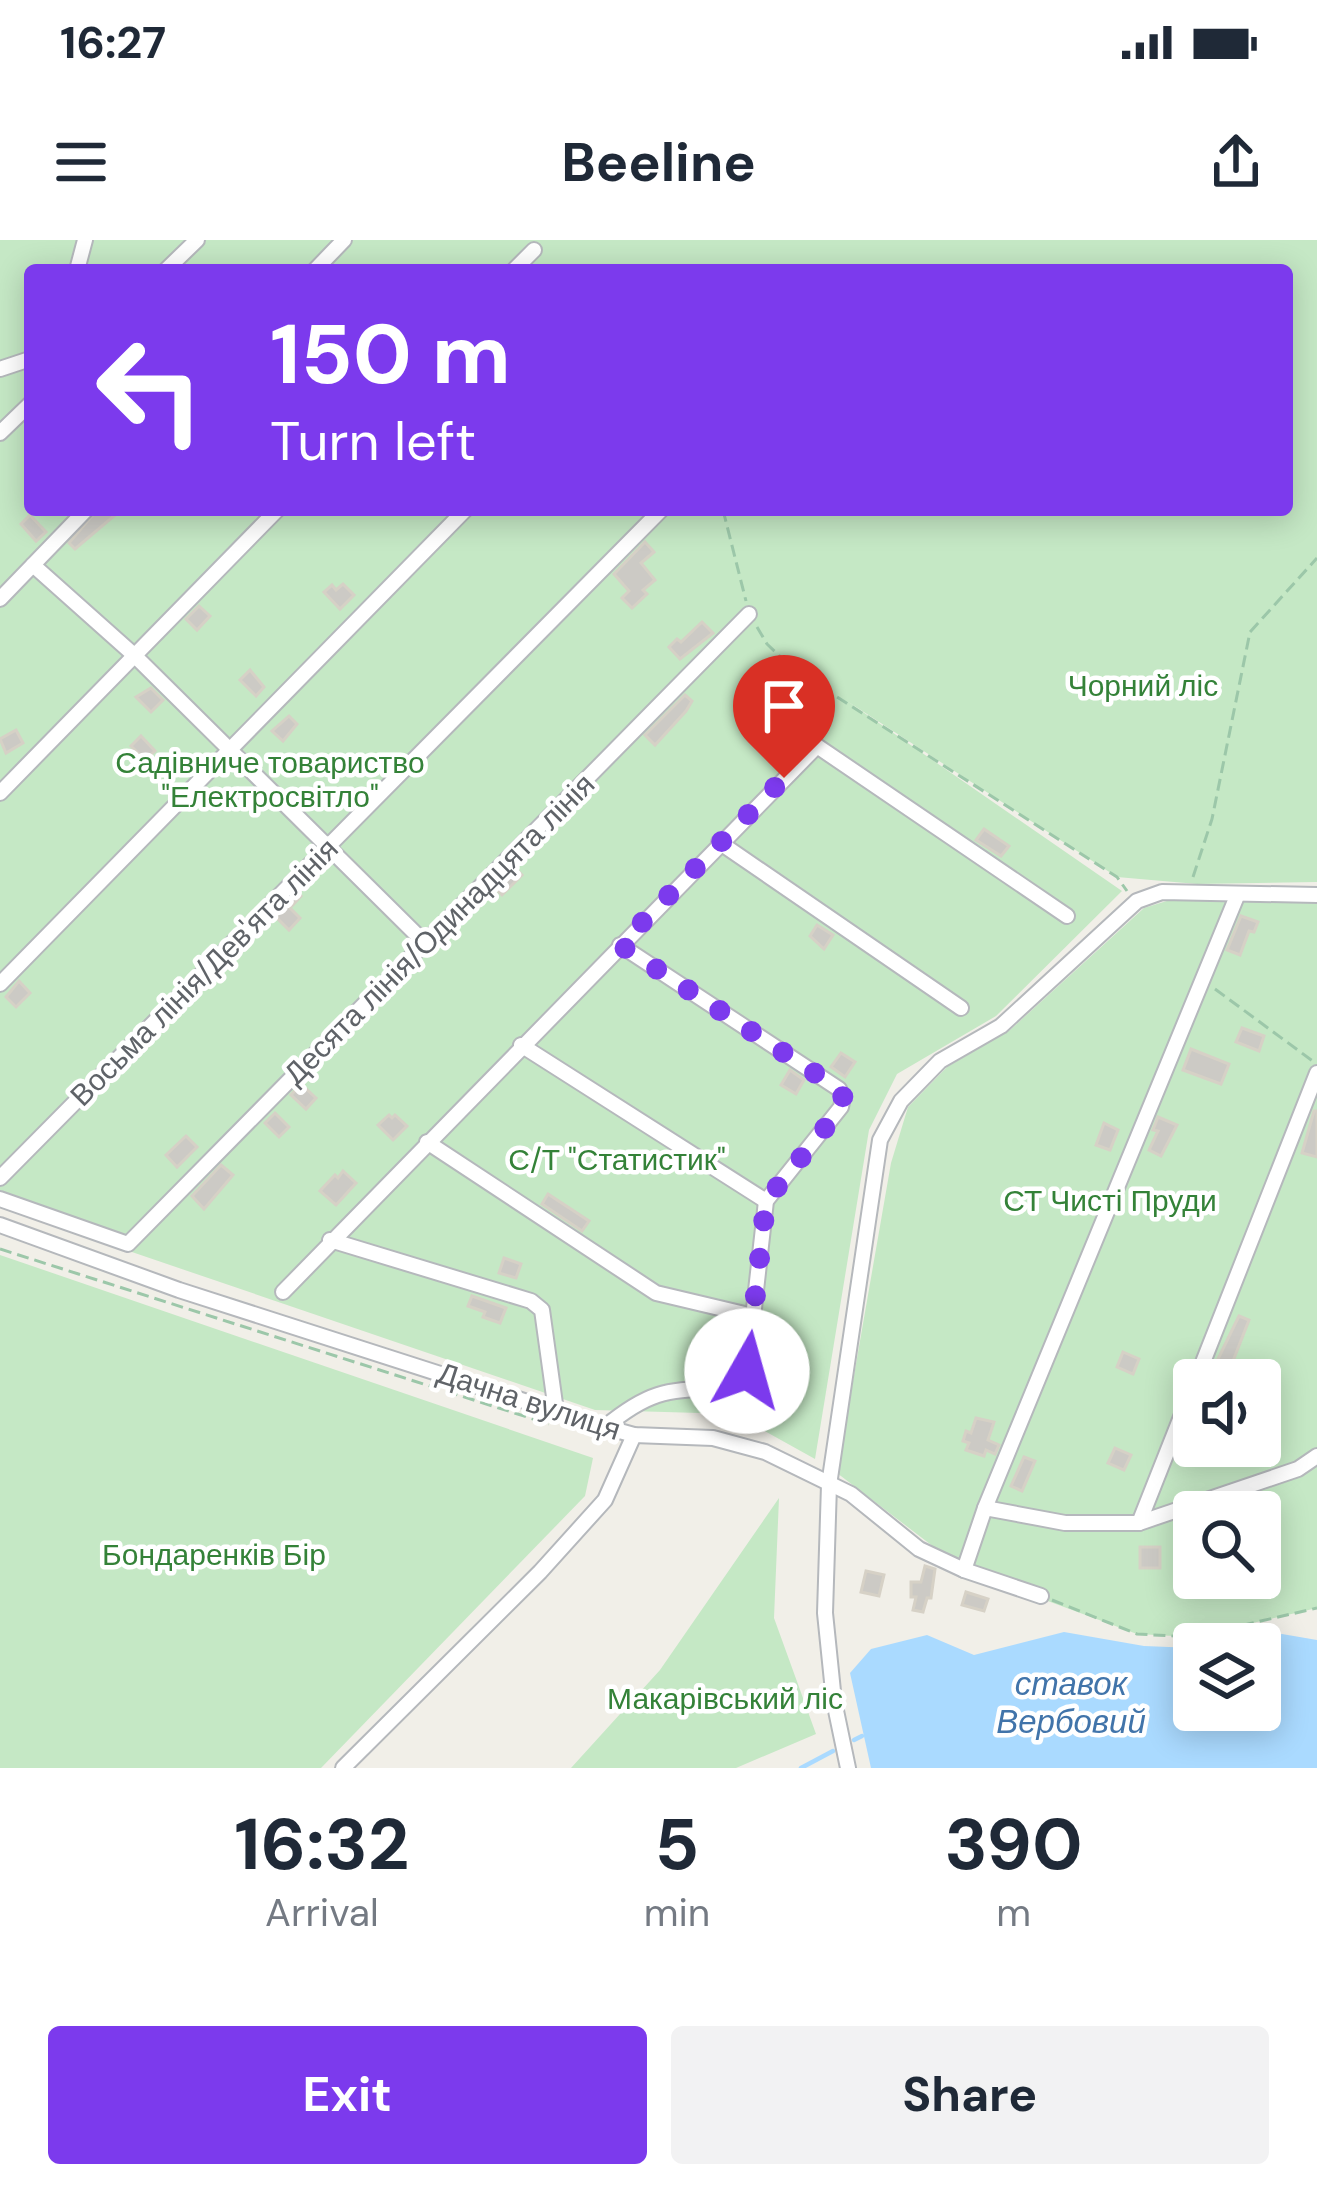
<!DOCTYPE html>
<html lang="en">
<head>
<meta charset="utf-8">
<style>
  :root { --surface:#fff; --page:#f2f2f3; --text:#1f2937; --muted:#747a83; --accent:#7c3aed }
  body { margin:0; font-family:"DM Sans",sans-serif; background:var(--page); color:var(--text); height:100vh; display:flex; flex-direction:column; font-size:45px; white-space:nowrap }
  * { box-sizing:border-box; margin:0 }
  p { font-size:39px; color:var(--muted) }
  .icon { flex:none; width:66px; height:66px; fill:none; stroke:currentColor; stroke-width:2; stroke-linecap:round; stroke-linejoin:round }
  .map { position:relative; height:1528px; overflow:hidden }
  .details { display:flex; flex-direction:column; background:var(--surface); flex:1 }
  .details>* { flex:none }
  .top-card { position:absolute; left:24px; top:24px; width:1269px; height:252px; border-radius:12px; box-shadow:0 6px 30px #0003; background:#7c3aed; color:#fff; overflow:hidden }
  .controls { position:absolute; left:1173px; top:1119px; display:grid; gap:24px }
  .controls a { display:grid; place-items:center; width:108px; height:108px; border-radius:12px; background:var(--surface); box-shadow:0 6px 30px #0003; font-size:60px }
  .pin { position:absolute; display:grid; place-items:center; width:102px; height:102px; color:#fff; margin:-123px -51px; border-radius:50% 50% 50% 0; rotate:-45deg; box-shadow:0 0 12px #0007 }
  .pin .icon { rotate:45deg }
  .me { position:absolute; width:132px; margin:-66px; rotate:7deg; stroke-linejoin:round; filter:drop-shadow(0 0 9px #0008) }
  .turn { display:flex; align-items:center; gap:42px; height:252px; padding:0 48px; font-size:54px }
  .turn .icon { width:156px; height:156px; stroke-width:2.5 }
  .turn b { display:block; font-size:84px; line-height:102px }
  .eta { display:flex; justify-content:space-evenly; align-items:center; height:204px; text-align:center }
  .eta b { font-size:72px; font-weight:700; line-height:84px }
  .cta { display:flex; gap:24px; margin-top:auto; padding:24px 48px }
  .cta a { flex:1; height:138px; border-radius:12px; background:var(--accent); color:#fff; font-size:48px; font-weight:700; line-height:138px; text-align:center }
  .cta a+a { background:var(--page); color:var(--text) }
  .status { display:flex; justify-content:space-between; align-items:center; height:84px; padding:0 60px; background:var(--surface); direction:ltr }
  .status svg { height:33px; fill:currentColor }
  header { display:flex; justify-content:space-between; align-items:center; height:156px; padding:0 48px; background:var(--surface); font-size:54px; font-weight:700 }
  .map>svg:first-child { display:block }
  .green { fill:#c5e8c5; fill-rule:evenodd }
  .water { fill:#aadaff }
  .lines { fill:none; stroke-linecap:round; stroke-linejoin:round }
  .stream { stroke:#aadaff; stroke-width:4.5 }
  .building { fill:#cccac5; stroke:#d6d1c6; stroke-width:3 }
  .minor-casing { stroke:#b5b8bc; stroke-width:18 }
  .path { stroke:#9cc7a9; stroke-width:3; stroke-dasharray:12 6; stroke-linecap:butt }
  .minor { stroke:#fff; stroke-width:14 }
  .route { stroke:#7c3aed; stroke-width:21; stroke-dasharray:0 37.8 }
  .labels { text-anchor:middle; dominant-baseline:central; stroke-width:9; stroke-linejoin:round; paint-order:stroke }
  .park-label { font-size:30px; fill:#348238; stroke:#fff }
  .street-label { font-size:30px; fill:#5f6368; stroke:#fff }
  .water-label { font-size:33px; font-style:italic; fill:#4174aa; stroke:#fff }
</style>
</head>
<body>
<div class="status"><b>16:27</b><svg viewBox="0 0 49 12"><path d="M0 12V9h3v3zM5 12V6h3v6zM10 12V3h3v9zM15 12V0h3v12zM26 1h20v11H26zM47 4h2v5h-2z"/></svg></div>
<header><svg class="icon" aria-label="menu" viewBox="0 0 24 24"><path d="M4 6h16M4 12h16M4 18h16"/></svg>Beeline<svg class="icon" aria-label="share" viewBox="0 0 24 24"><path d="M12 15V3M7 8l5-5 5 5M5 13v7h14v-7"/></svg></header>
<div class="map">
<svg width="1317" height="1528" viewBox="0 0 1317 1528">
  <rect width="100%" height="100%" fill="#f1efe8"/>
  <!-- green -->
  <g class="green">
    <path d="M0,0H1317V642L1197,644L1117,637L847,461L1122,651L996,776L897,834L869,890L815,1219L734,1174L595,1170L0,967ZM30,30H1287V270H30Z"/>
    <path d="M1317,659V1368L1192,1397L1137,1394L964,1330L837,1233L891,923L908,867L947,827L1010,790L1144,668L1170,660ZM1194,1140H1260V1206H1194ZM1194,1272H1260V1338H1194Z"/>
    <path d="M0,1015L593,1218L585,1256L321,1528H0Z"/>
    <path d="M779,1258L774,1378L816,1494L736,1528H571L660,1430Z"/>
  </g>
  <!-- water -->
  <path class="water" d="M1064,1392L1144,1406L1194,1408V1470H1260V1404H1228L1282,1394L1317,1400V1528H871L850,1433L871,1409L927,1395L974,1415Z"/>
  <g class="lines">
    <!-- stream -->
    <g class="stream">
      <path d="M854,1500L862,1496"/>
      <path d="M801,1528L833,1511"/>
    </g>
  </g>
  <!-- building -->
  <g class="building">
    <path d="M97,270H121L75,309L69,303Z"/>
    <path d="M30,275L46,292L36,301L21,284Z"/>
    <path d="M645,302L654,312L641,323L655,340L643,350L647,354L632,368L622,358L629,351L614,334Z"/>
    <path d="M343,344L354,355L340,369L324,352L332,345L336,350Z"/>
    <path d="M199,366L210,376L197,390L186,379Z"/>
    <path d="M702,382L713,393L680,419L669,407L677,399L681,402Z"/>
    <path d="M250,430L264,447L256,456L240,440Z"/>
    <path d="M151,448L163,460L151,472L136,457Z"/>
    <path d="M685,455L692,461L686,471L655,505L645,495Z"/>
    <path d="M289,476L297,484L283,501L272,491Z"/>
    <path d="M16,490L23,503L6,513L0,499Z"/>
    <path d="M141,496L155,511L145,520L131,506Z"/>
    <path d="M984,589L1009,606L1001,616L976,600Z"/>
    <path d="M515,628L522,635L502,655L495,648Z"/>
    <path d="M298,653L301,656L290,668L300,678L289,690L275,676Z"/>
    <path d="M1241,676L1258,682L1254,692L1249,691L1240,715L1227,710Z"/>
    <path d="M817,685L833,695L824,709L810,696Z"/>
    <path d="M19,741L30,753L16,767L6,757Z"/>
    <path d="M1242,788L1264,796L1259,811L1236,802Z"/>
    <path d="M1191,809L1229,824L1221,844L1183,830Z"/>
    <path d="M841,813L855,822L845,837L831,827Z"/>
    <path d="M790,830L804,840L796,854L781,845Z"/>
    <path d="M301,844L316,858L306,869L291,855Z"/>
    <path d="M1314,871H1317V917L1302,913Z"/>
    <path d="M275,873L289,887L279,897L265,883Z"/>
    <path d="M389,875L392,878L395,875L407,886L393,900L378,885Z"/>
    <path d="M1158,877L1177,885L1161,916L1149,910L1158,891L1153,890Z"/>
    <path d="M1104,883L1118,890L1110,910L1096,905Z"/>
    <path d="M186,896L197,907L177,927L166,915Z"/>
    <path d="M221,925L233,935L204,969L192,956Z"/>
    <path d="M343,931L356,943L336,965L320,951L335,935L338,938Z"/>
    <path d="M548,954L589,981L582,991L542,964Z"/>
    <path d="M504,1018L521,1024L516,1038L499,1033Z"/>
    <path d="M472,1056L506,1068L500,1083L483,1077L485,1072L468,1066Z"/>
    <path d="M1239,1076L1249,1080L1231,1126L1217,1121Z"/>
    <path d="M1123,1112L1139,1119L1133,1134L1117,1127Z"/>
    <path d="M976,1178L994,1182L988,1200L999,1205L995,1214L986,1210L984,1216L966,1210L969,1203L963,1201L966,1191L971,1193Z"/>
    <path d="M1115,1208L1131,1215L1124,1230L1108,1223Z"/>
    <path d="M1024,1217L1035,1221L1022,1251L1011,1246Z"/>
    <rect x="1140" y="1307" width="20" height="21"/>
    <path d="M925,1326L935,1329L931,1358H927L923,1372L913,1370L916,1357H911V1342H921Z"/>
    <path d="M866,1331L884,1335L879,1356L861,1352Z"/>
    <path d="M966,1352L988,1359L984,1371L962,1365Z"/>
  </g>
  <g class="lines">
    <defs>
      <g id="minor">
        <path d="M77,30L85,0"/>
        <path d="M166,30L197,0"/>
        <path d="M315,30L344,0"/>
        <path d="M514,30L534,10"/>
        <path d="M0,129L30,119"/>
        <path d="M0,193L30,164"/>
        <path d="M33,325L134,415L425,703"/>
        <path d="M0,359L86,270"/>
        <path d="M0,553L277,270"/>
        <path d="M719,602L961,768"/>
        <path d="M0,744L465,270"/>
        <path d="M521,805L766,961"/>
        <path d="M427,902L656,1053L753,1076"/>
        <path d="M0,938L661,270"/>
        <path d="M0,959L128,1004L749,374"/>
        <path d="M0,985L179,1050L605,1187L634,1195L713,1198L765,1212L851,1254L919,1309L964,1330L1041,1356"/>
        <path d="M330,1000L531,1061L542,1070L556,1171"/>
        <path d="M283,1052L817,506L1067,676"/>
        <path d="M1196,1140L1317,833"/>
        <path d="M605,1187C655,1146 671,1151 733,1147L747,1131L766,961L841,867L843,857L839,849L620,705"/>
        <path d="M985,1268L1065,1283H1139L1298,1229L1317,1216"/>
        <path d="M1139,1283L1194,1144"/>
        <path d="M964,1330L985,1268L1237,656"/>
        <path d="M343,1528L540,1332L605,1260L634,1195"/>
        <path d="M848,1528L834,1461L825,1373L829,1245L880,900L901,861L940,821L1001,786L1137,661L1162,652L1317,655"/>
      </g>
    </defs>
    <!-- minor casing -->
    <use href="#minor" class="minor-casing"/>
    <!-- path -->
    <g class="path">
      <path d="M723,270L746,361"/>
      <path d="M757,387L767,404L792,428L1117,637L1127,651"/>
      <path d="M1193,637L1212,579L1250,392L1317,318"/>
      <path d="M1215,749L1314,822"/>
      <path d="M0,1009L549,1184"/>
      <path d="M1052,1360L1137,1394L1192,1397L1317,1368"/>
    </g>
    <!-- minor -->
    <use href="#minor" class="minor"/>
  </g>
  <g class="lines">
    <!-- route -->
    <path class="route" d="M747,1131L766,961L842,867L843,857L839,849L620,705L784,538"/>
  </g>
  <g class="labels">
    <!-- park labels -->
    <g class="park-label">
      <text x="1143" y="445">Чорний ліс</text>
      <text x="270" y="522">Садівниче товариство<tspan x="270" dy="34">"Електросвітло"</tspan></text>
      <text x="617" y="919">С/Т "Статистик"</text>
      <text x="1110" y="960">СТ Чисті Пруди</text>
      <text x="214" y="1314">Бондаренків Бір</text>
      <text x="725" y="1458">Макарівський ліс</text>
    </g>
    <!-- street labels -->
    <g class="street-label">
      <text transform="translate(439 689) rotate(-45)">Десята лінія/Одинадцята лінія</text>
      <text transform="translate(204 732) rotate(-45)">Восьма лінія/Дев'ята лінія</text>
      <text transform="translate(529 1161) rotate(18)">Дачна вулиця</text>
    </g>
    <!-- water labels -->
    <g class="water-label">
      <text x="1071" y="1443">ставок<tspan x="1071" dy="38">Вербовий</tspan></text>
    </g>
  </g>
</svg>
<div class="controls">
<a><svg class="icon" aria-label="sound" viewBox="0 0 24 24"><path d="M4 9h4l5-4v14l-5-4H4zM17 9q2 3 0 6"/></svg></a>
<a><svg class="icon" aria-label="search" viewBox="0 0 24 24"><circle cx="10" cy="10" r="6"/><path d="M15 15l6 6"/></svg></a>
<a><svg class="icon" aria-label="layers" viewBox="0 0 24 24"><path d="M12 4l9 5-9 5-9-5zM3 14l9 5 9-5"/></svg></a>
</div>
<div class="pin" style="left:784px;top:538px;background:#d93025"><svg class="icon" aria-label="arrive" viewBox="0 0 24 24"><path d="M6 21V4h12l-3 4 3 4H6"/></svg></div>
<svg class="me" style="left:747px;top:1131px" viewBox="-20 -20 40 40"><circle r="19" fill="#fff"/><path d="M0-13L10 11 0 6-10 11z" fill="#7c3aed"/></svg>
<div class="top-card">
<div class="turn"><svg class="icon" aria-label="left" viewBox="0 0 24 24"><path d="M17 20v-9H6M10 6l-5 5 5 5"/></svg><div><b>150 m</b>Turn left</div></div>
</div>
</div>
<section class="details">
<div class="eta">
<div><b>16:32</b><p>Arrival</p></div>
<div><b>5</b><p>min</p></div>
<div><b>390</b><p>m</p></div>
</div>
<div class="cta"><a>Exit</a><a>Share</a></div>
</section>
</body>
</html>
